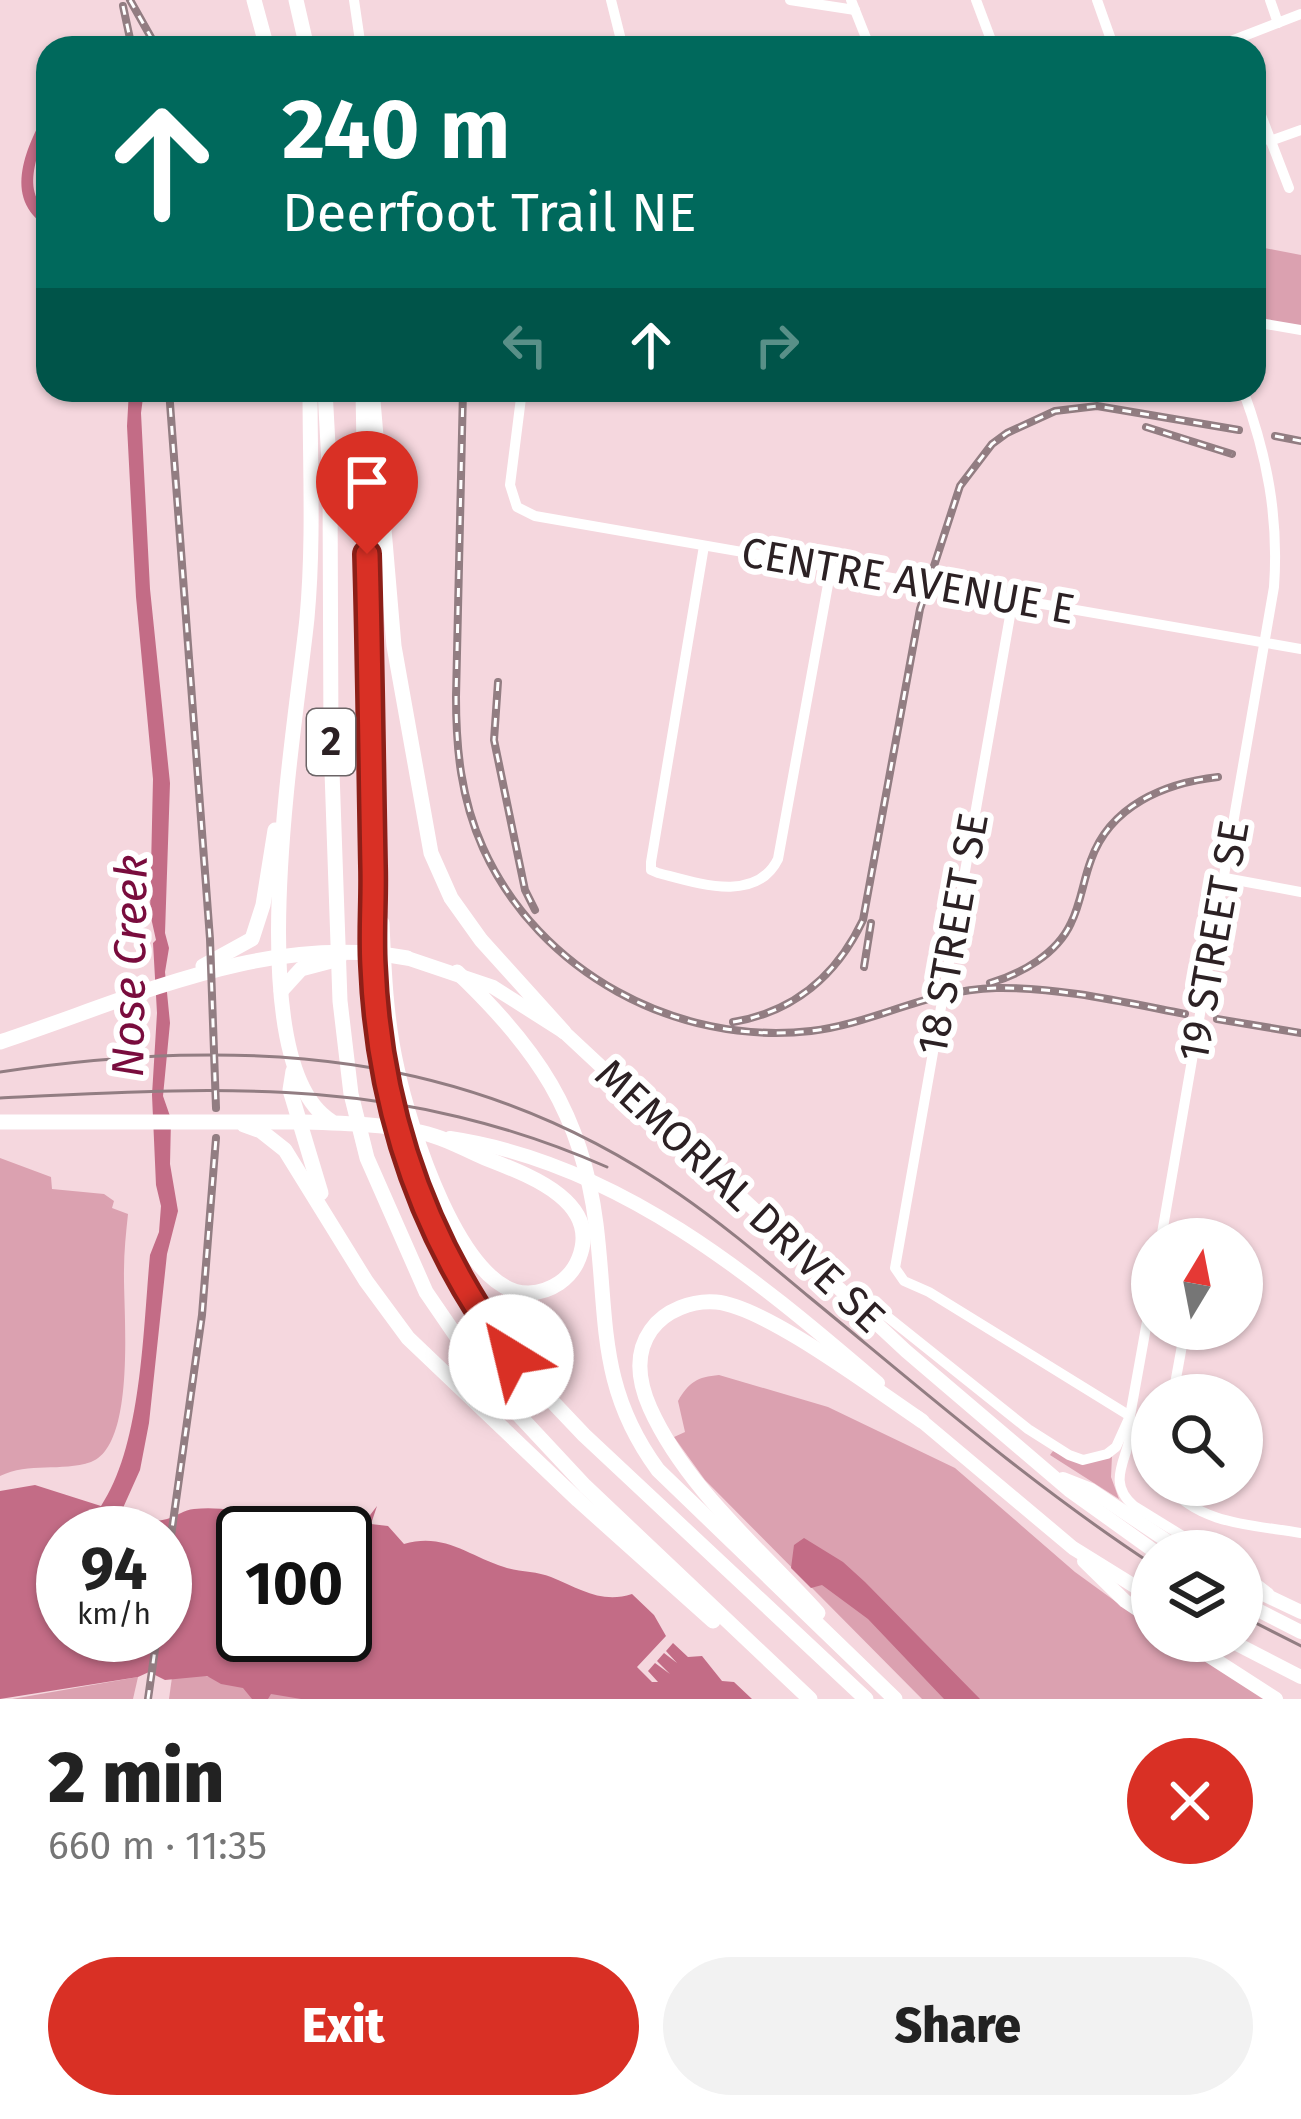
<!DOCTYPE html>
<html lang="en">
<head>
<meta charset="utf-8">
<style>
  :root { --surface:#fff; --page:#f2f2f2; --text:#222; --muted:#767676; --accent:#d93025 }
  body { margin:0; font-family:"Fira Sans",sans-serif; background:var(--page); color:var(--text); height:100vh; display:flex; flex-direction:column; font-size:45px; white-space:nowrap }
  * { box-sizing:border-box; margin:0 }
  p { font-size:39px; color:var(--muted) }
  .icon { flex:none; width:66px; height:66px; fill:none; stroke:currentColor; stroke-width:2; stroke-linecap:round; stroke-linejoin:round }
  .map { position:relative; height:1699px; overflow:hidden }
  .sheet { display:flex; flex-direction:column; background:var(--surface); flex:1 }
  .sheet>* { flex:none }
  .hud { position:absolute; left:36px; top:36px; width:1230px; height:366px; border-radius:36px; box-shadow:0 3px 9px #0004; background:#00695c; color:#fff; overflow:hidden }
  .needle { width:78px; rotate:10deg }
  .fabs { position:absolute; left:1131px; top:1218px; display:grid; gap:24px }
  .fabs a { display:grid; place-items:center; width:132px; height:132px; border-radius:50%; background:var(--surface); box-shadow:0 3px 9px #0004; font-size:60px }
  .speed { position:absolute; left:36px; top:1506px; display:flex; gap:24px; font-size:60px; font-weight:700; text-align:center }
  .speed>* { display:grid; place-content:center; width:156px; height:156px; border-radius:50%; background:var(--surface); box-shadow:0 3px 9px #0004; line-height:1 }
  .speed small { font-size:30px; font-weight:400 }
  .speed .limit { border:6px solid #111; border-radius:18px; background:#fff; color:#111 }
  .pin { position:absolute; display:grid; place-items:center; width:102px; height:102px; color:#fff; margin:-123px -51px; border-radius:50% 50% 50% 0; rotate:-45deg; box-shadow:0 0 12px #0007 }
  .pin .icon { rotate:45deg }
  .me { position:absolute; width:132px; margin:-66px; rotate:324deg; stroke-linejoin:round; filter:drop-shadow(0 0 9px #0008) }
  .turn { display:flex; align-items:center; gap:42px; height:252px; padding:0 48px; font-size:54px }
  .turn .icon { width:156px; height:156px; stroke-width:2.5 }
  .turn b { display:block; font-size:84px; line-height:102px }
  .lanes { display:flex; align-items:center; height:114px; padding:0 48px; background:#0003; justify-content:center; gap:60px; direction:ltr }
  .lanes .off { opacity:.35 }
  .round { display:grid; place-items:center; flex:none; width:126px; height:126px; border-radius:63px; background:var(--page) }
  .headline { display:flex; align-items:center; justify-content:space-between; height:204px; padding:0 48px }
  h1 { font-size:72px; font-weight:800; line-height:90px }
  .action { display:flex; gap:24px; margin-top:auto; padding:24px 48px }
  .action a { flex:1; height:138px; border-radius:72px; background:var(--accent); color:#fff; font-size:48px; font-weight:800; line-height:138px; text-align:center }
  .action a+a { background:var(--page); color:var(--text) }
  .map>svg:first-child { display:block }
  .green { fill:#dba1b0 }
  .water { fill:#c36c86; fill-rule:evenodd }
  .lines { fill:none; stroke-linecap:round; stroke-linejoin:round }
  .minor { stroke:#fff; stroke-width:10 }
  .major { stroke:#fff; stroke-width:14 }
  .highway { stroke:#fff; stroke-width:15 }
  .tram { stroke:#927d82; stroke-width:3 }
  .rail-casing { stroke:#927d82; stroke-width:8 }
  .rail { stroke:#fff; stroke-width:3; stroke-dasharray:9; stroke-linecap:butt }
  .route-casing { stroke:#8d1f18; stroke-width:30 }
  .route { stroke:#d93025; stroke-width:21 }
  .labels { text-anchor:middle; dominant-baseline:central; stroke-width:12; stroke-linejoin:round; paint-order:stroke }
  .shield { fill:#fff; stroke:#6b6466; stroke-width:3 }
  .shield-label { font-size:39px; font-weight:bold; fill:#2c2124 }
  .street-label { font-size:42px; fill:#2c2124; stroke:#fff }
  .water-label { font-size:45px; font-style:italic; fill:#790c3d; stroke:#fff }
</style>
</head>
<body>
<div class="map">
<svg width="1301" height="1699" viewBox="0 0 1301 1699">
  <rect width="100%" height="100%" fill="#f5d7de"/>
  <!-- green -->
  <g class="green">
    <path d="M1254,246L1301,255V330L1254,322Z"/>
    <path d="M0,1158L51,1177L52,1189L104,1194L114,1201L112,1208L128,1214C126,1233 124,1251 124,1270C123,1310 137,1445 91,1462C61,1472 29,1462 0,1476Z"/>
    <path d="M719,1375L828,1407L955,1468L1075,1572L1152,1628V1641C1195,1641 1231,1676 1266,1699H922L705,1480L674,1437L685,1432L678,1401C689,1382 697,1377 719,1375Z"/>
    <path d="M1053,1451L1081,1464L1112,1456L1111,1477L1119,1499L1050,1455Z"/>
    <path d="M173,1670L332,1699H169Z"/>
    <path d="M138,1677L133,1699H12Z"/>
  </g>
  <!-- water -->
  <g class="water">
    <path d="M48,108C48,143 15,185 48,212V227C0,199 28,143 48,108Z"/>
    <path d="M129,390H144L141,413L150,589L170,783L165,933L169,948L165,972L170,1023L163,1096L171,1119L170,1164L178,1211L167,1254L149,1423L140,1470L114,1528L122,1532C138,1522 150,1523 167,1519C177,1516 184,1510 194,1509C252,1503 305,1537 364,1523L377,1506L371,1524L388,1526L404,1544C444,1532 469,1556 504,1567C519,1572 537,1571 551,1577C580,1589 602,1604 632,1594L654,1615L666,1636L637,1667L652,1682H658L648,1671L655,1663L670,1674L657,1661L664,1653L677,1663L666,1651L673,1643L688,1657L702,1656L722,1681L734,1682L752,1699H301L271,1694L268,1699H252L243,1688L221,1684L207,1676L165,1680L149,1672L138,1677L0,1699V1491L35,1485L101,1506C142,1445 143,1328 150,1255L159,1232L161,1206L156,1185L152,1095L157,1013L153,943L156,940L150,913L153,779L136,597L127,426ZM63,1533H165V1635H63ZM243,1533H345V1635H243Z"/>
    <path d="M804,1538L843,1562L865,1582L980,1699H944L868,1619L822,1585L811,1588L791,1568L794,1545Z"/>
  </g>
  <g class="lines">
    <!-- minor -->
    <g class="minor">
      <path d="M354,0L361,48"/>
      <path d="M611,0L623,48"/>
      <path d="M790,0L855,10"/>
      <path d="M851,0L870,48"/>
      <path d="M976,0L994,48"/>
      <path d="M1097,0L1114,48"/>
      <path d="M1270,0L1278,23"/>
      <path d="M1213,48L1301,14"/>
      <path d="M1254,97L1289,188"/>
      <path d="M1270,141L1301,130"/>
      <path d="M1254,322L1301,330"/>
      <path d="M522,390L510,485L517,507L535,516L1301,649"/>
      <path d="M704,546L651,862V870L658,873C697,883 756,904 778,859L831,568"/>
      <path d="M1013,599L895,1268L904,1281L929,1292L1130,1416"/>
      <path d="M1225,878L1301,892"/>
      <path d="M1161,1239L1274,587C1279,517 1267,455 1243,390"/>
      <path d="M847,1292L864,1298L1028,1429L1069,1455L1083,1460L1107,1454L1116,1447L1130,1416"/>
      <path d="M1152,1294L1130,1416C1138,1451 1100,1477 1134,1506L1207,1551"/>
      <path d="M1173,1395L1185,1329"/>
      <path d="M1168,1485C1199,1525 1255,1525 1301,1533"/>
      <path d="M1242,1572L1269,1593"/>
    </g>
    <!-- major -->
    <g class="major">
      <path d="M407,958L493,987L564,1032L906,1351L1069,1490L1154,1551"/>
      <path d="M450,1138C618,1163 753,1276 878,1383"/>
      <path d="M917,1417L1073,1548L1152,1597"/>
      <path d="M1063,1479L1091,1490L1182,1551"/>
      <path d="M1084,1561L1125,1601L1152,1619"/>
      <path d="M1242,1584L1301,1612"/>
      <path d="M1242,1602L1301,1632"/>
      <path d="M1186,1641L1276,1699"/>
      <path d="M1231,1641L1301,1677"/>
    </g>
    <!-- highway -->
    <g class="highway">
      <path d="M254,0L267,48"/>
      <path d="M296,0L307,48"/>
      <path d="M310,390C310,466 314,542 307,618C297,719 236,1061 331,1121"/>
      <path d="M325,390L330,482L331,743L340,1001L351,1094L367,1158L426,1292L487,1381L585,1486L810,1699"/>
      <path d="M363,390L373,967L386,1086L414,1185L466,1294L528,1376L584,1435L866,1699"/>
      <path d="M373,401L394,646L431,853L451,898L481,940L564,1032"/>
      <path d="M203,966L252,939L263,905L275,830"/>
      <path d="M457,972C536,1047 582,1113 596,1224C608,1320 597,1387 658,1470L895,1699"/>
      <path d="M281,991L301,969L339,959"/>
      <path d="M0,1042C131,999 266,932 407,958"/>
      <path d="M293,1071L290,1090L321,1193"/>
      <path d="M0,1122H298C339,1123 396,1124 434,1136C451,1141 468,1151 485,1158C525,1174 602,1200 579,1258C571,1279 551,1292 529,1293C461,1296 408,1122 397,1068C386,1020 384,972 382,923"/>
      <path d="M244,1125L261,1131L285,1150L366,1281L408,1338L578,1500L713,1621"/>
      <path d="M818,1613C760,1549 686,1488 650,1408C639,1383 634,1354 651,1330C665,1310 693,1300 716,1302C765,1306 877,1391 922,1421"/>
    </g>
    <!-- tram -->
    <g class="tram">
      <path d="M0,1072C245,1036 469,1048 679,1194C724,1225 766,1261 808,1296C920,1388 1030,1484 1152,1564"/>
      <path d="M0,1098C221,1087 397,1075 607,1167"/>
      <path d="M1242,1616L1301,1646"/>
    </g>
    <defs>
      <g id="rail">
        <path d="M130,0L157,48"/>
        <path d="M123,6L132,48"/>
        <path d="M169,390L210,939L216,1108"/>
        <path d="M463,390L456,697C456,749 461,799 483,848C539,972 676,1046 811,1031C876,1023 926,990 996,988C1059,987 1123,1002 1185,1014"/>
        <path d="M1146,427L1232,454"/>
        <path d="M1275,436L1301,441"/>
        <path d="M498,682L494,740L525,890L535,910"/>
        <path d="M864,967L871,923"/>
        <path d="M990,983C1021,974 1057,954 1071,923C1081,903 1083,881 1091,860C1110,806 1164,783 1218,777"/>
        <path d="M1217,1019L1301,1033"/>
        <path d="M733,1022C794,1012 837,975 863,920L920,609L960,486L992,444L1007,433L1055,411L1097,406L1239,430"/>
        <path d="M165,1579L202,1315L216,1138"/>
        <path d="M148,1699L157,1635"/>
      </g>
    </defs>
    <!-- rail casing -->
    <use href="#rail" class="rail-casing"/>
    <!-- rail -->
    <use href="#rail" class="rail"/>
  </g>
  <g class="lines">
    <defs>
      <path id="route" d="M367,554C370,658 371,762 373,866C374,899 371,933 373,966C379,1111 424,1241 511,1357"/>
    </defs>
    <!-- route casing -->
    <use href="#route" class="route-casing"/>
    <!-- route -->
    <use href="#route" class="route"/>
  </g>
  <g class="labels">
    <!-- shield labels -->
    <rect class="shield" x="307" y="709" width="48" height="66" rx="9"/>
    <g class="shield-label">
      <text x="331" y="742">2</text>
    </g>
    <!-- street labels -->
    <g class="street-label">
      <text transform="translate(908 581) rotate(10)">CENTRE AVENUE E</text>
      <text transform="translate(953 934) rotate(-80)">18 STREET SE</text>
      <text transform="translate(1214 941) rotate(-80)">19 STREET SE</text>
      <text transform="translate(740 1196) rotate(43)">MEMORIAL DRIVE SE</text>
    </g>
    <!-- water labels -->
    <g class="water-label">
      <text transform="translate(130 966) rotate(-89)">Nose Creek</text>
    </g>
  </g>
</svg>
<div class="fabs">
<a><svg class="needle" viewBox="-14 -14 28 28"><path d="M0-13l5 13h-10z" fill="#e53935"/><path d="M0 13l5-13h-10z" fill="#767676"/></svg></a>
<a><svg class="icon" aria-label="search" viewBox="0 0 24 24"><circle cx="10" cy="10" r="6"/><path d="M15 15l6 6"/></svg></a>
<a><svg class="icon" aria-label="layers" viewBox="0 0 24 24"><path d="M12 4l9 5-9 5-9-5zM3 14l9 5 9-5"/></svg></a>
</div>
<div class="speed"><div>94<small>km/h</small></div><div class="limit">100</div></div>
<div class="pin" style="left:367px;top:554px;background:#d93025"><svg class="icon" aria-label="arrive" viewBox="0 0 24 24"><path d="M6 21V4h12l-3 4 3 4H6"/></svg></div>
<svg class="me" style="left:511px;top:1357px" viewBox="-20 -20 40 40"><circle r="19" fill="#fff"/><path d="M0-13L10 11 0 6-10 11z" fill="#d93025"/></svg>
<div class="hud">
<div class="turn"><svg class="icon" aria-label="ahead" viewBox="0 0 24 24"><path d="M12 20V5M6 11l6-6 6 6"/></svg><div><b>240 m</b>Deerfoot Trail NE</div></div>
<div class="lanes"><svg class="icon off" aria-label="left" viewBox="0 0 24 24"><path d="M17 20v-9H6M10 6l-5 5 5 5"/></svg><svg class="icon" aria-label="ahead" viewBox="0 0 24 24"><path d="M12 20V5M6 11l6-6 6 6"/></svg><svg class="icon off" aria-label="right" viewBox="0 0 24 24"><path d="M7 20v-9h11M14 6l5 5-5 5"/></svg></div>
</div>
</div>
<section class="sheet">
<div class="headline"><div><h1>2 min</h1><p>660 m · 11:35</p></div><a class="round" style="background:#d93025;color:#fff"><svg class="icon" aria-label="close" viewBox="0 0 24 24"><path d="M6 6l12 12M18 6L6 18"/></svg></a></div>
<div class="action"><a>Exit</a><a>Share</a></div>
</section>
</body>
</html>
